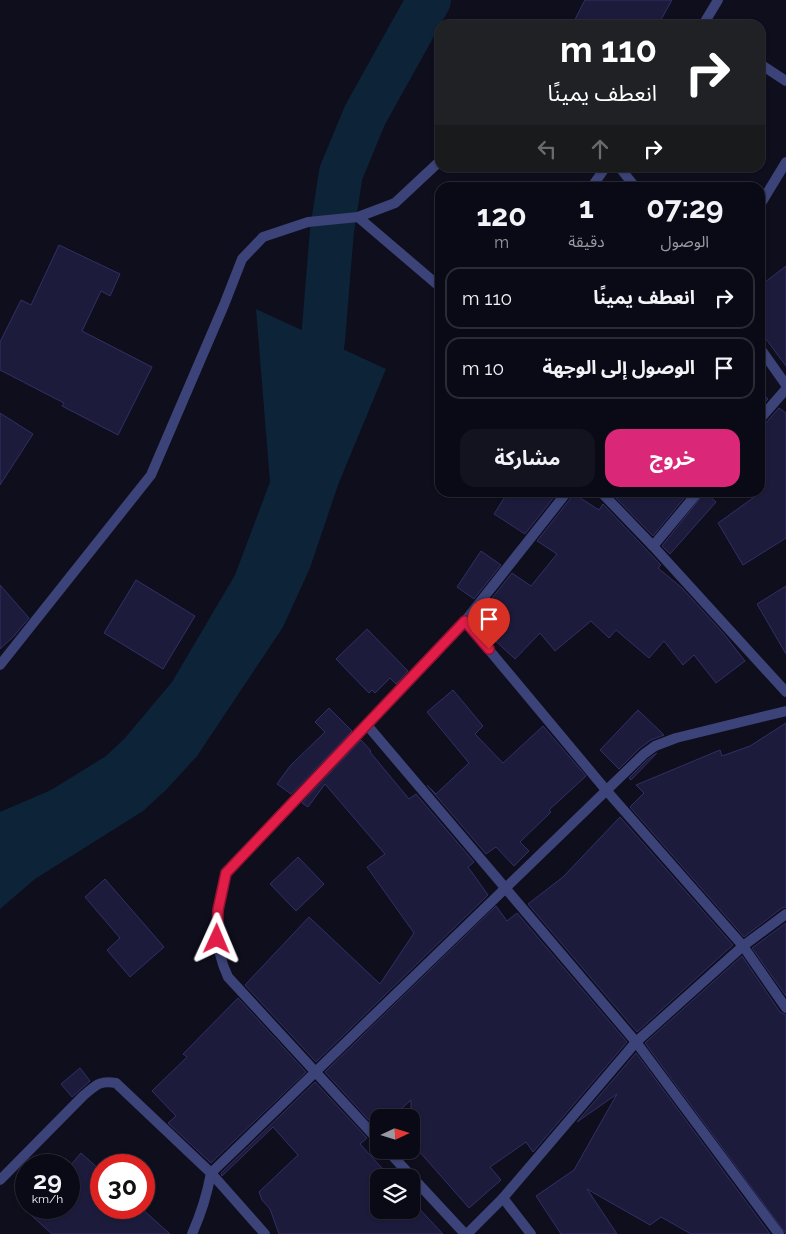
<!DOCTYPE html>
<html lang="ar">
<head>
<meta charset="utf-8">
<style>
  :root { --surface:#0a0a16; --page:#13131f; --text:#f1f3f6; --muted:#999aa1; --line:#2a2b35; --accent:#db2777 }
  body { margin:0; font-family:Raleway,"Noto Sans Arabic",sans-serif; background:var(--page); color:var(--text); direction:rtl; height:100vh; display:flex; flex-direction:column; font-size:19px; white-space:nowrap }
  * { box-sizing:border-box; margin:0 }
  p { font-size:16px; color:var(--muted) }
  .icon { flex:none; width:28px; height:28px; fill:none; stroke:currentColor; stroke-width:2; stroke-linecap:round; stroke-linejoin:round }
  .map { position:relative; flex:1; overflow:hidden; direction:ltr }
  .sheet { position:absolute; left:435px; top:182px; width:330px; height:315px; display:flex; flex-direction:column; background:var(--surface); border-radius:15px; box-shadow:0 1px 4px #0004,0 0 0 1px var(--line); direction:rtl }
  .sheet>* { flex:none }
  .guide { position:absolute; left:435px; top:20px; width:330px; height:152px; border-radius:15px; box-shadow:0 1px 4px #0004,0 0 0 1px var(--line); direction:rtl; background:#202124; color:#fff; overflow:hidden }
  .needle { width:32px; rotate:86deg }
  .controls { position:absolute; left:370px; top:1109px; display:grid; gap:10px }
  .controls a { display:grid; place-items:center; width:50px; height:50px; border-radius:10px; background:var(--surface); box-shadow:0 1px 4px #0004,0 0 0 1px var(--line); font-size:25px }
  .speed { position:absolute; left:15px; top:1154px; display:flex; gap:10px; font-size:25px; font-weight:700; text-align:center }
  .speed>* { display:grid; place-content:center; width:65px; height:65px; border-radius:50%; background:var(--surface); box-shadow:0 1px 4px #0004,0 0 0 1px var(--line); line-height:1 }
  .speed small { font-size:12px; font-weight:400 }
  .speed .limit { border:8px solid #d22; background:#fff; color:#111 }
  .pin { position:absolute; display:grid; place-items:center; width:42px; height:42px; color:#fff; margin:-51px -21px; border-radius:50% 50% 50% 0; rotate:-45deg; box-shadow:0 0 5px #0007 }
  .pin .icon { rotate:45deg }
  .me { position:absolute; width:55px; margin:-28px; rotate:1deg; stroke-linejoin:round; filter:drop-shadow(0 0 4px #0008) }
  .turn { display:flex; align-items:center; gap:18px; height:105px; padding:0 25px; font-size:22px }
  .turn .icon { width:65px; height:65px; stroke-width:2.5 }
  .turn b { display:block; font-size:35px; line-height:42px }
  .lanes { display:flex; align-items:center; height:48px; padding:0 25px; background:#0003; justify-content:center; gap:25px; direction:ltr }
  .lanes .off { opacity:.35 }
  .eta { display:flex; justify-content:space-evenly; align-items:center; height:85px; text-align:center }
  .eta b { font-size:30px; font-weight:700; line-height:35px }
  .button { display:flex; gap:10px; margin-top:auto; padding:10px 25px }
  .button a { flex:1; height:58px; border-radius:15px; background:var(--accent); color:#fff; font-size:20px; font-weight:700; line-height:58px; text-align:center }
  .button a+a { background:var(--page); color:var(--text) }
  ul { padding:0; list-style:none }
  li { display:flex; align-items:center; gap:15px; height:62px; margin:0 10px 8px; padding:0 15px; border:2px solid var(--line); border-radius:15px }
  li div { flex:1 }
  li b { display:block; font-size:19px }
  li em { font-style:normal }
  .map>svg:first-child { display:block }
  .water { fill:#0d2337 }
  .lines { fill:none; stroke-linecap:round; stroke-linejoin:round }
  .river { stroke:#0d2337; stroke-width:44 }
  .building { fill:#1d1b3c; stroke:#322f66 }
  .street { stroke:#3c4378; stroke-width:10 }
  .route-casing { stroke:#92132f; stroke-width:12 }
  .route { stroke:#e11d48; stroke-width:9 }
</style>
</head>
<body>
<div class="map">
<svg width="786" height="1234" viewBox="0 0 786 1234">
  <rect width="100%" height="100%" fill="#0e0e1d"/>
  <!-- water -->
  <path class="water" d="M256,309L386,369L338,485L310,568L283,627L197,756L167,789L143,811L35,879L0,909V812L51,790L106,756L125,738L172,682L235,575L270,482Z"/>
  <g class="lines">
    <!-- river -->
    <path class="river" d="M314,398L323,340L332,230L341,173L365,115L429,0"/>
  </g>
  <!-- building -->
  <g class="building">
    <path d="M585,0H672L658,25H572Z"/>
    <path d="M59,245L120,274L110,296L101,291L82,331L152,367L118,435L62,406L64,403L0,370V342L21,300L31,305Z"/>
    <path d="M786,266V366L760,331V286Z"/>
    <path d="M760,392L768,399L760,408Z"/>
    <path d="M779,408L786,413V538L743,565L718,523L760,493V426L765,424Z"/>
    <path d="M0,413L33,434L0,485Z"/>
    <path d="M508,492H558L525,534L494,514Z"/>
    <path d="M614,492H689L653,536L612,494Z"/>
    <path d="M705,492L716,502L670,554L662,546Z"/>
    <path d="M574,494L599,510L603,504L661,565L658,568L682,588L723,633L745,661L716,683L694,655L683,665L664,641L649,658L616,630L609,638L591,621L555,651L540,633L515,659L489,635L503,620L485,607L512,573L531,586L557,554L537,541Z"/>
    <path d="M481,551L501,565L474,599L457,587Z"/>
    <path d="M136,580L195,616L163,669L104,633Z"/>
    <path d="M0,585L29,618L14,636L0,649Z"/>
    <path d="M786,586V654L757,604Z"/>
    <path d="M367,629L408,671L396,684L390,678L375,693L372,690L369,693L336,659Z"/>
    <path d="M453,690L483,726L475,734L503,763L543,726L586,776L549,810L551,812L520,842L529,851L514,866L496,847L486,854L427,785L436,794L469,763L427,712Z"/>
    <path d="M329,708L352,731L291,794L277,784L290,766L325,732L315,722Z"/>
    <path d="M638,710L664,735L651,740L640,748L619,769L600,750Z"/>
    <path d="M786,723V907L782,908L744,937L630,807L644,793L636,785L720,750L722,756L750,746Z"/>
    <path d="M361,740L371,751L370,752L409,799L416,794L474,862L468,867L488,895L316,1062L245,985L309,917L380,984L414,933L367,867L385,854L325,784L308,807L302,803Z"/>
    <path d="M657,753L631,780L629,778L648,759Z"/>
    <path d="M620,817L733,945L637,1032L528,904L563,877Z"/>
    <path d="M298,857L324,884L296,911L270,884Z"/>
    <path d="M105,879L164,947L130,977L107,950L120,938L85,897Z"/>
    <path d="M496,906L507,921L517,913L627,1042L533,1152L526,1142L490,1167L501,1180L469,1208L411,1142V1100L391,1118H379L377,1129L325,1072Z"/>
    <path d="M786,923V996L752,948Z"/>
    <path d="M742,956L780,1012L786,1015V1234L645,1043Z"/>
    <path d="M238,998L306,1072L211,1163L168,1123L176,1116L152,1091L187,1057L183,1054Z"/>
    <path d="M636,1053L770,1234H691L661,1217L650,1225L587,1189L617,1234H561L536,1196L574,1170L617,1094L577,1122Z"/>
    <path d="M80,1068L90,1081L72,1097L61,1084Z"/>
    <path d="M315,1082L367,1138L360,1144L391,1178H379V1210H411V1200L443,1234H279L270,1209L262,1200L259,1192L298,1155L273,1127L222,1176L221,1173Z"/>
    <path d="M81,1153L101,1171V1208H141L170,1234H52L23,1208H69V1167Z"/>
  </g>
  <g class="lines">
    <!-- street -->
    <g class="street">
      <path d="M703,25L718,0"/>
      <path d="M760,64L786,81"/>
      <path d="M620,168L636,188"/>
      <path d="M591,188L605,168"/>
      <path d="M760,205L786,162"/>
      <path d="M358,217L440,287"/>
      <path d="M760,348L786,385"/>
      <path d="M760,419L786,389"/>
      <path d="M601,492L653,546L786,692"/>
      <path d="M653,546L698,492"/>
      <path d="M465,621L606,790L743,946L786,1008"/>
      <path d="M0,665L151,475L224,305L242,259L263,237L308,222L358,217L395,203L440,161"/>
      <path d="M367,725L636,1042L779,1234"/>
      <path d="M379,1141L228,977C211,941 217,910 226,873L465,621L567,492"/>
      <path d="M387,1150L465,1234"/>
      <path d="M0,1180L84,1095C96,1085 100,1080 116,1083L211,1173L265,1234"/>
      <path d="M503,1198L531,1234"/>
      <path d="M192,1234C201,1214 207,1195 211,1173L644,754L655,746L676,738L786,711"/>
      <path d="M467,1234L503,1198L636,1042L743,946L786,914"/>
    </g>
  </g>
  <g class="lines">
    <defs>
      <path id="route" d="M217,939L218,910L226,873L465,621L489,649"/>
    </defs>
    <!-- route casing -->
    <use href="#route" class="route-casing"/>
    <!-- route -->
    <use href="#route" class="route"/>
  </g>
</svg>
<div class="controls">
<a><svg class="needle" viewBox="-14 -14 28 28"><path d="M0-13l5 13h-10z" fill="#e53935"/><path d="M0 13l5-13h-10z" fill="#999aa1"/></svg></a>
<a><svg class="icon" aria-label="layers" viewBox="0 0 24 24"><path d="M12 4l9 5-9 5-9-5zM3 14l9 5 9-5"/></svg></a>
</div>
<div class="speed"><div>29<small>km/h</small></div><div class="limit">30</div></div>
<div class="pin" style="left:489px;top:649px;background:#d93025"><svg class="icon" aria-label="arrive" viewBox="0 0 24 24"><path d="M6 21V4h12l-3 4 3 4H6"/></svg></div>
<svg class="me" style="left:217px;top:939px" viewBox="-20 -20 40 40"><path d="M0-17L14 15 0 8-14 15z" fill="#e11d48" stroke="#fff" stroke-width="4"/></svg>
<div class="guide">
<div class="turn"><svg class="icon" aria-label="right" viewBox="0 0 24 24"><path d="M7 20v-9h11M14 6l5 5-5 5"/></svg><div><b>110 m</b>انعطف يمينًا</div></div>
<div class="lanes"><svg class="icon off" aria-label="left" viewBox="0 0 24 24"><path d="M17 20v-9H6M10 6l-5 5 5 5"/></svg><svg class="icon off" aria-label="ahead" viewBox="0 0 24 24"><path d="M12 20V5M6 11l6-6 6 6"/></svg><svg class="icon" aria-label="right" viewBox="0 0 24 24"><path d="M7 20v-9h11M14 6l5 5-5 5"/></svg></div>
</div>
<section class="sheet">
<div class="eta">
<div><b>07:29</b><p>الوصول</p></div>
<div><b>1</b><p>دقيقة</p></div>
<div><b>120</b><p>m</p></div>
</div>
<ul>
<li><svg class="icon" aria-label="right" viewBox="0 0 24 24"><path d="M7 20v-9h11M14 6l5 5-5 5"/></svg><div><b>انعطف يمينًا</b></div><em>110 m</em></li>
<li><svg class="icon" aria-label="arrive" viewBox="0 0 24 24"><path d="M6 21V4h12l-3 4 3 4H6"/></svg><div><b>الوصول إلى الوجهة</b></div><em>10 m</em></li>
</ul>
<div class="button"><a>خروج</a><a>مشاركة</a></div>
</section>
</div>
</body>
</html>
